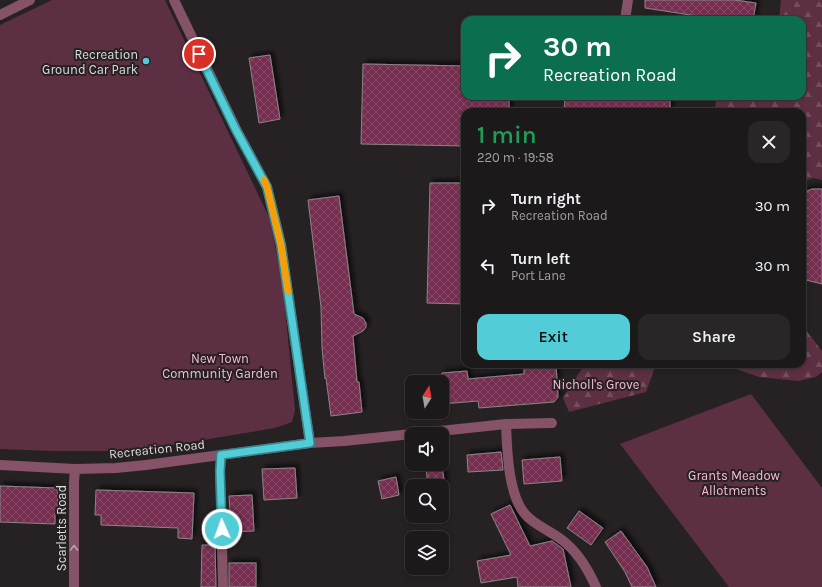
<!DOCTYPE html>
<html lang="en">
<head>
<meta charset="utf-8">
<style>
  :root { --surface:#1c191a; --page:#292627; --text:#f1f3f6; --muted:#a0a0a2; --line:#3a3839; --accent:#52ccd6 }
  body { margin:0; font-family:Karla,sans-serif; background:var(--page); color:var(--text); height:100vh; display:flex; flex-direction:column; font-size:15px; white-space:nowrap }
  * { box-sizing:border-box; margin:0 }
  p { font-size:13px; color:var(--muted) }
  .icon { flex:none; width:22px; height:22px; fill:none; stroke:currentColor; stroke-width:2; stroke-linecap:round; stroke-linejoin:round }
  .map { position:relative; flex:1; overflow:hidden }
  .side { position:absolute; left:461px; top:108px; width:345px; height:260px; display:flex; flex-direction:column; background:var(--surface); border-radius:12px; box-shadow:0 2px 6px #0003,0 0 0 1px var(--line) }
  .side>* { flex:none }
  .hud { position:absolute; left:461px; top:16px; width:345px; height:84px; border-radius:12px; box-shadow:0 2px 6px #0003,0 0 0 1px var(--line); background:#0b6e4f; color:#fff; overflow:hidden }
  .needle { width:26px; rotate:11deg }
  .fabs { position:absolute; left:405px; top:375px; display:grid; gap:8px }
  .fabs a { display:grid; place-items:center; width:44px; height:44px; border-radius:8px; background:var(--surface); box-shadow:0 2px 6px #0003,0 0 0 1px var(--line); font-size:20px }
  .pin { position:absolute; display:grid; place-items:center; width:34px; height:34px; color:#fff; margin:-17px; border:2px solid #fff; border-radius:50%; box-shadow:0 1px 4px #0007 }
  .me { position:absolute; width:44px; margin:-22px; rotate:358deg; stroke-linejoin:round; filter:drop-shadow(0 0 3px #0008) }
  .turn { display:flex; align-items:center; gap:14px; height:84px; padding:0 16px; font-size:18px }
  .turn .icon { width:52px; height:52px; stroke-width:2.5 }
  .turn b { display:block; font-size:28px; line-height:34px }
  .round { display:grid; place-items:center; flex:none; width:42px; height:42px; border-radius:12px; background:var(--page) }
  .overview { display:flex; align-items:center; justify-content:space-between; height:68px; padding:0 16px }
  h1 { font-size:24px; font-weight:600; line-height:30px; color:#1e9e55 }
  .primary-button { display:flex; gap:8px; margin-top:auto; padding:8px 16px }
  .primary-button a { flex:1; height:46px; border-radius:12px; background:var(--accent); color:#111; font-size:16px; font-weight:600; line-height:46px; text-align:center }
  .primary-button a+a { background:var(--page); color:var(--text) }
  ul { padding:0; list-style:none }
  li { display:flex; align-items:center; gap:12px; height:60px; padding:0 16px }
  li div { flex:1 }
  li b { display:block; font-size:15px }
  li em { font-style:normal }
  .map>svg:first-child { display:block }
  .forest { fill:url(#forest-firs) }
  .green { fill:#5d2f43 }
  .building { fill:url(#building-cross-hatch); stroke:#8b8587; filter:url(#shadow) }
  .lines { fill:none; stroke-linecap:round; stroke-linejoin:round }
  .street { stroke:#855268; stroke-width:10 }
  .oneway { stroke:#bba5ae }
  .route-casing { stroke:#35858b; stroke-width:10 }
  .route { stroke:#52ccd6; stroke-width:7 }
  .slow { stroke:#f59e0b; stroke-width:7 }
  .poi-dot { fill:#52ccd6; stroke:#262123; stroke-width:1.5 }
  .labels { text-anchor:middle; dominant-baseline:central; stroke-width:4; stroke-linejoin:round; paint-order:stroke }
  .poi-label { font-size:13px; fill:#dfdcdd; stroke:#262123; text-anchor:end }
  .park-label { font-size:13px; fill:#fbbad4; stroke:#262123 }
  .street-label { font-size:13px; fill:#dfdcdd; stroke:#262123 }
</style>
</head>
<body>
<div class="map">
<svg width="822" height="587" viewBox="0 0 822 587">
  <defs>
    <pattern id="forest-firs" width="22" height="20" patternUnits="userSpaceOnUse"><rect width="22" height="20" fill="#5d2f43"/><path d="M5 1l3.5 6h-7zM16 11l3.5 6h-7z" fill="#744d5e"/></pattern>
    <pattern id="building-cross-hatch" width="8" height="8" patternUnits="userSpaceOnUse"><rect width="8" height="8" fill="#742e4f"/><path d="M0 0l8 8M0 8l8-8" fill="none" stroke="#874c68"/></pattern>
    <filter id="shadow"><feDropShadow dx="3.5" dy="-3.5" stdDeviation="2" flood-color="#0009"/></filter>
  </defs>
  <rect width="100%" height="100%" fill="#262123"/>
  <!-- forest -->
  <g class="forest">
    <path d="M781,0H822V180L813,178L802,182V112H714L717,96H802V20H779Z"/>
    <path d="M802,325L822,351V372L816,377L798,381L759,377L722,364H802Z"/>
    <path d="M585,364H656L646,392L569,412L563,398Z"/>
  </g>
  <!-- green -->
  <g class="green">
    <path d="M52,0H165L269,217L282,277L295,410L292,422L275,428L179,444L130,449L111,451H52L0,449V25Z"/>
    <path d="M751,394L822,488V587H729L620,444Z"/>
  </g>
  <!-- building -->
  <g class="building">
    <path d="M645,0H735L756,3L753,20H723L645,8Z"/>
    <path d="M270,55L280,119L259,123L249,58Z"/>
    <path d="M363,64L465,66V96H509V112H465V146L361,144Z"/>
    <path d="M565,96H670V112H564Z"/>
    <path d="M430,183H465V304L427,303Z"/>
    <path d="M812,189H822V284L802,279V193Z"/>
    <path d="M339,196L354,314L363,318L366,323V327L363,331L353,336L357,382H359L362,412L331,416L326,378L325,379L322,348L321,307L308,200Z"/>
    <path d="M524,364H556L558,397L554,402L479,408L478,401L442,404V373L467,371L468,379L524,374Z"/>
    <path d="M501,452L503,470L468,472L467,455Z"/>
    <path d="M560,457L562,481L524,484L522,460Z"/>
    <path d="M436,467H442L445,486H428L426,468Z"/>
    <path d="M295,468L297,498L264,500L262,469Z"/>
    <path d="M396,477L399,495L382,499L378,481Z"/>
    <path d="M0,486L56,488V490H58L57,513H55V524L0,522Z"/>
    <path d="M96,490L194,493L192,539L178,538V528L101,525V515H95Z"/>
    <path d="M252,495L254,531L231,532L229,496Z"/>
    <path d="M510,505L530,546L552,541L563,549L571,587H518L517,577L481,583L477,561L511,555L491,514Z"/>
    <path d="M579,511L603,528L591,545L567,528Z"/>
    <path d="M621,531L647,567L656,587H632L625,572L605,542Z"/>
    <path d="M202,545H215L216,587H201Z"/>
    <rect x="229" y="563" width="27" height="24"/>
  </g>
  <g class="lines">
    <!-- street -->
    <g class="street">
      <path d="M174,0L236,129L267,187L281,245L310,443"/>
      <path d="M0,15L30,0"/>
      <path d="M625,20L628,0"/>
      <path d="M506,424C507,450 508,501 529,518C539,527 552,532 562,540C578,552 588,569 596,587"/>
      <path d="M412,434L506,424L552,423"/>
      <path d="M221,455L220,471L223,587"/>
      <path d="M0,465L75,469L116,468L146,465L310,443L344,441L412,434"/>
      <path d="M74,587V482L75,469"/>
    </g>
  </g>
  <!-- one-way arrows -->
  <defs><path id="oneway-chevron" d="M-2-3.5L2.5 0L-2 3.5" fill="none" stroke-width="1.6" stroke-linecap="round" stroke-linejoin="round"/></defs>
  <use class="oneway" href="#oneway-chevron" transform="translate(74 548) rotate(-90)"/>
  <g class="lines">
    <defs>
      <path id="route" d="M199,54L236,130L267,187L281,245L310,443L221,455L220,471L222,529"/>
    </defs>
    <!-- route casing -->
    <use href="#route" class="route-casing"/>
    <!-- route -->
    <use href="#route" class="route"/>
    <!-- slow -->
    <path class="slow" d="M264,180L267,187L281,245L288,291"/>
  </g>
  <!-- markers -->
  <circle class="poi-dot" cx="146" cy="61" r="4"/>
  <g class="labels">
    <!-- poi labels -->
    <g class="poi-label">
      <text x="138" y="54">Recreation<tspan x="138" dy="15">Ground Car Park</tspan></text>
    </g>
    <!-- park labels -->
    <g class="park-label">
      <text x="220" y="358">New Town<tspan x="220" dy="15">Community Garden</tspan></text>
      <text x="596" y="384">Nicholl's Grove</text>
      <text x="734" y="475">Grants Meadow<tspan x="734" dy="15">Allotments</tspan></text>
    </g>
    <!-- street labels -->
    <g class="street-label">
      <text transform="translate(157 449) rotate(-6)">Recreation Road</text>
      <text transform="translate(61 528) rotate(-90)">Scarletts Road</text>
    </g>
  </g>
</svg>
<div class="fabs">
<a><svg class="needle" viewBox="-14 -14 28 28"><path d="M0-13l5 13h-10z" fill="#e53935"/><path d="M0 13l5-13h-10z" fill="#a0a0a2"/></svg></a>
<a><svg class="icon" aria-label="sound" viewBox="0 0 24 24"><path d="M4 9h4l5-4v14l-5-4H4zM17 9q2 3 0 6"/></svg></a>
<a><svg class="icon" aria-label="search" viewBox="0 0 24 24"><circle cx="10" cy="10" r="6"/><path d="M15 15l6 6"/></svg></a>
<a><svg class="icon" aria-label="layers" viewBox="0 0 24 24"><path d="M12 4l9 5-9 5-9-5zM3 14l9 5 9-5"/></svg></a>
</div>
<div class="pin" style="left:199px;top:54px;background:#d93025"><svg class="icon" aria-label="arrive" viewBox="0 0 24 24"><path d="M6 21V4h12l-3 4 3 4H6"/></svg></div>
<svg class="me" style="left:222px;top:529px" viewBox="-20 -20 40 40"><circle r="17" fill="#52ccd6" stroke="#fff" stroke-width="3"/><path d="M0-11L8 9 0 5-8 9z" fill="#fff"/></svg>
<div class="hud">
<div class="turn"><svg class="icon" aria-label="right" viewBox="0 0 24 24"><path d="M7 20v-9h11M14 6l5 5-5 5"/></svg><div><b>30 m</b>Recreation Road</div></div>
</div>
<section class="side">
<div class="overview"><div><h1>1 min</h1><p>220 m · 19:58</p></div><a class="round"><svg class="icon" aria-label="close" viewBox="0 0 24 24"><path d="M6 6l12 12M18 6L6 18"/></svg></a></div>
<ul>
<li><svg class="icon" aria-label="right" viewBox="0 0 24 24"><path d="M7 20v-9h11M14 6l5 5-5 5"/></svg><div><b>Turn right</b><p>Recreation Road</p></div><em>30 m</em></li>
<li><svg class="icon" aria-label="left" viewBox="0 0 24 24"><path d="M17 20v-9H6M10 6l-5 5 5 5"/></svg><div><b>Turn left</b><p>Port Lane</p></div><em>30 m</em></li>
</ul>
<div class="primary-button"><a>Exit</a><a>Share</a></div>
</section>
</div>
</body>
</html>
